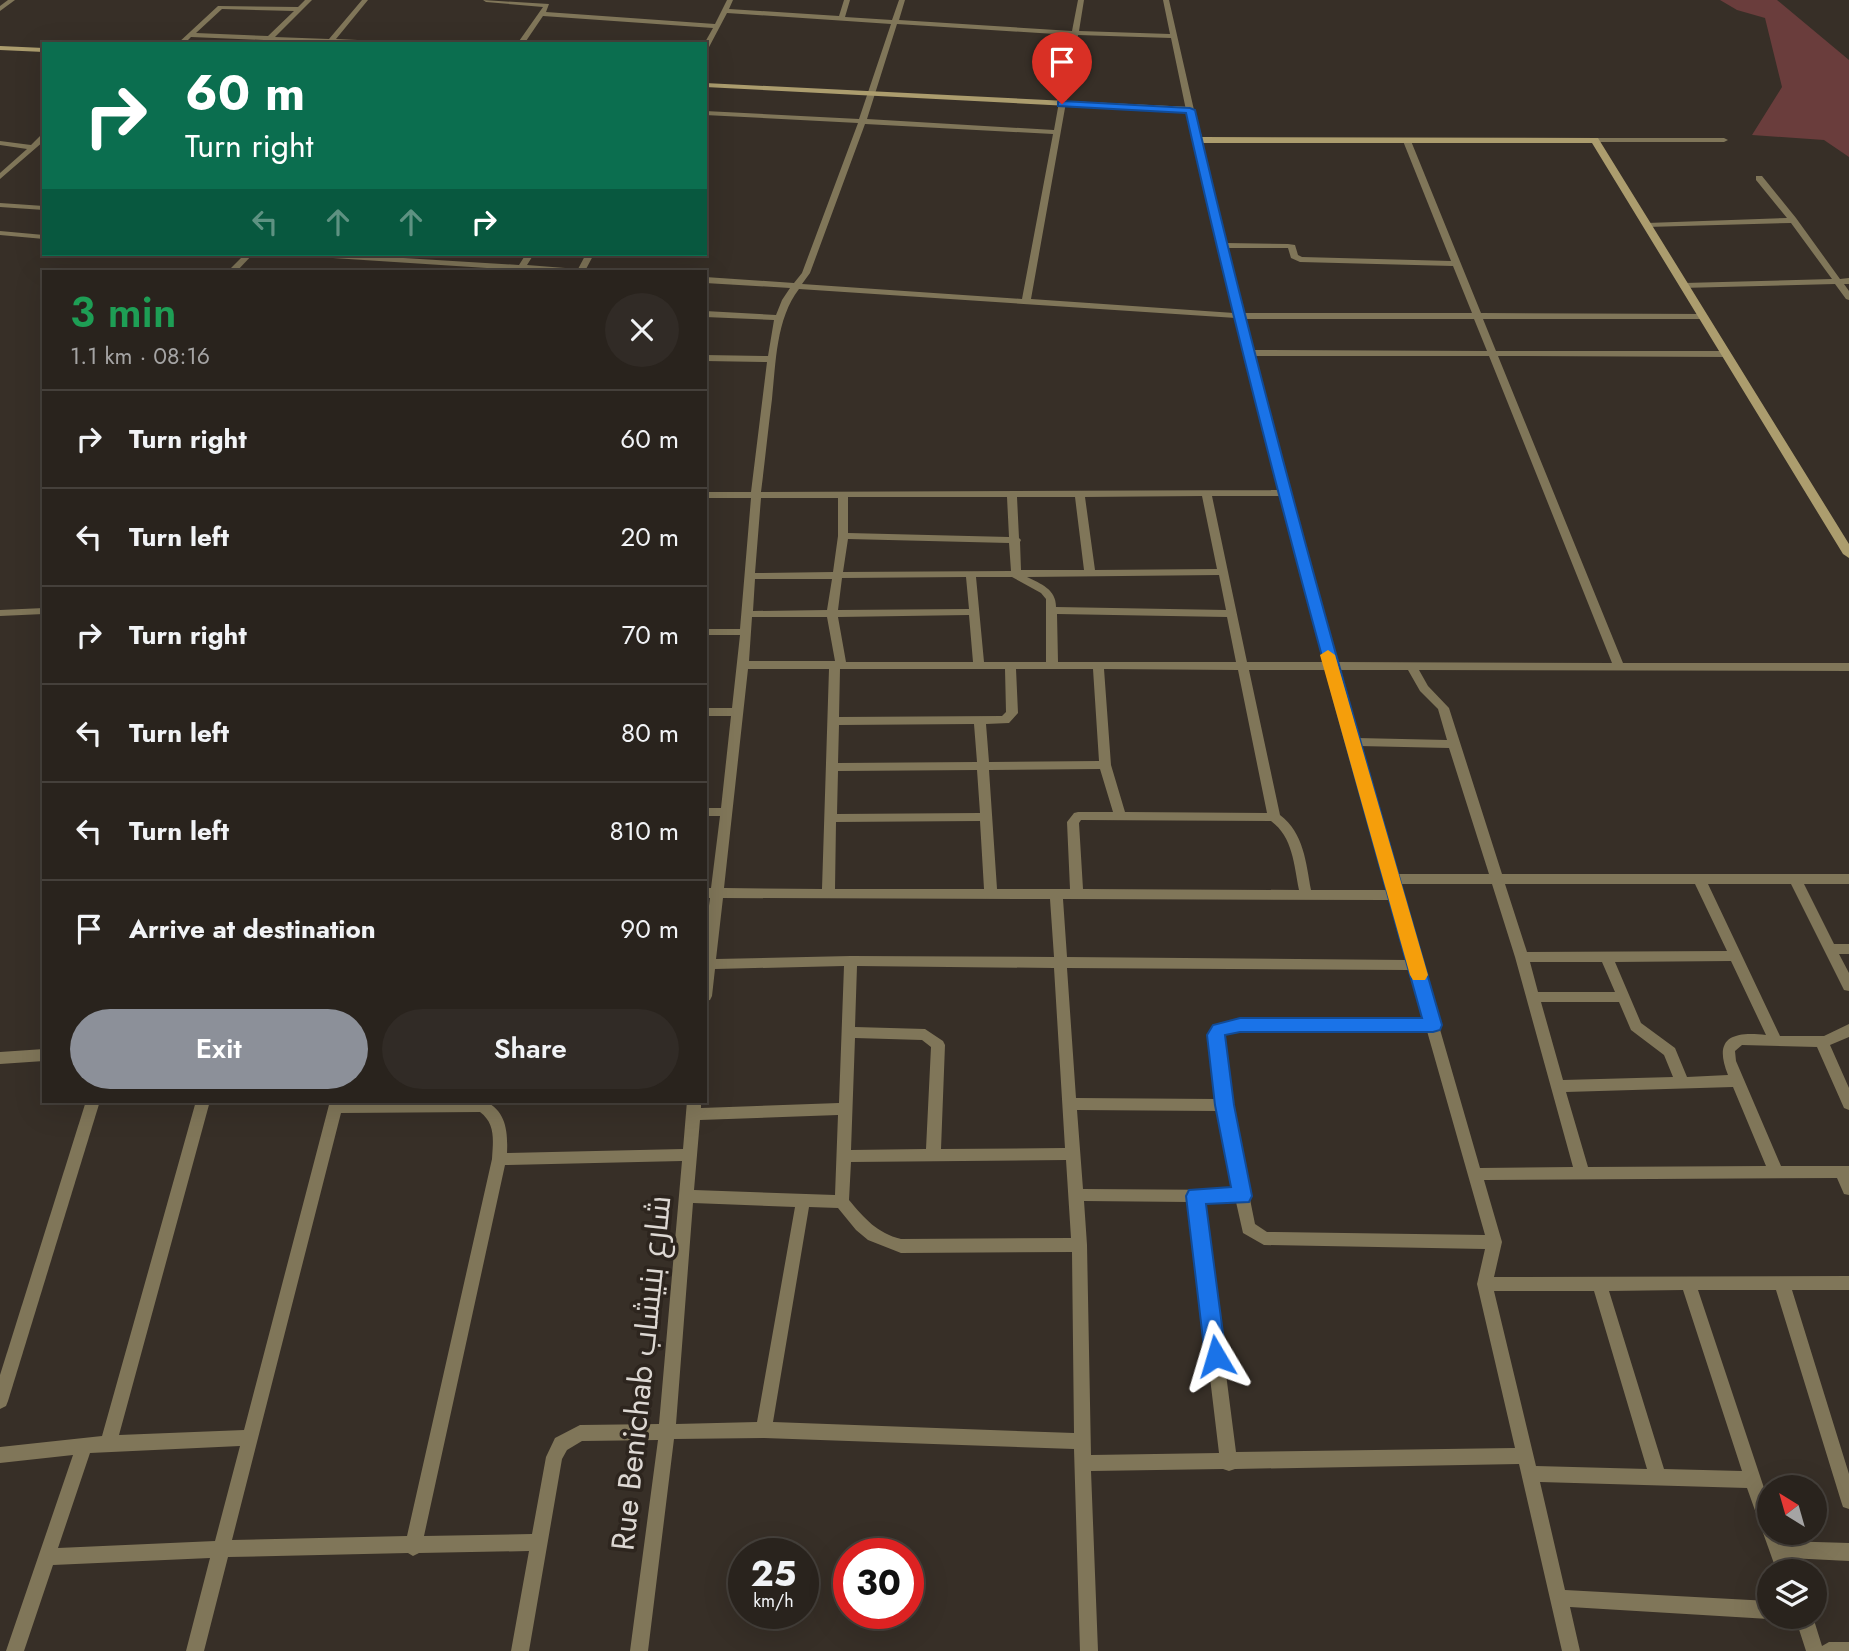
<!DOCTYPE html>
<html lang="en">
<head>
<meta charset="utf-8">
<style>
  :root { --surface:#29231d; --page:#312b26; --text:#f1f3f6; --muted:#a5a4a4; --line:#45403b; --accent:#8c9099 }
  body { margin:0; font-family:Jost,Cairo,sans-serif; background:var(--page); color:var(--text); height:100vh; display:flex; flex-direction:column; font-size:26px; white-space:nowrap }
  * { box-sizing:border-box; margin:0 }
  p { font-size:23px; color:var(--muted) }
  .icon { flex:none; width:38px; height:38px; fill:none; stroke:currentColor; stroke-width:2; stroke-linecap:round; stroke-linejoin:round }
  .map { position:relative; flex:1; overflow:hidden }
  .drawer { position:absolute; left:42px; top:270px; width:665px; height:833px; display:flex; flex-direction:column; background:var(--surface); border-radius:0px; box-shadow:0 7px 28px #0002,0 0 0 2px var(--line) }
  .drawer>* { flex:none }
  .top-card { position:absolute; left:42px; top:42px; width:665px; height:214px; border-radius:0px; box-shadow:0 7px 28px #0002,0 0 0 2px var(--line); background:#0b6e4f; color:#fff; overflow:hidden }
  .needle { width:46px; rotate:323deg }
  .controls { position:absolute; left:1757px; top:1475px; display:grid; gap:14px }
  .controls a { display:grid; place-items:center; width:70px; height:70px; border-radius:50%; background:var(--surface); box-shadow:0 7px 28px #0002,0 0 0 2px var(--line); font-size:35px }
  .speed { position:absolute; left:728px; top:1538px; display:flex; gap:14px; font-size:35px; font-weight:700; text-align:center }
  .speed>* { display:grid; place-content:center; width:91px; height:91px; border-radius:50%; background:var(--surface); box-shadow:0 7px 28px #0002,0 0 0 2px var(--line); line-height:1 }
  .speed small { font-size:18px; font-weight:400 }
  .speed .limit { border:10px solid #d22; background:#fff; color:#111 }
  .pin { position:absolute; display:grid; place-items:center; width:60px; height:60px; color:#fff; margin:-72px -30px; border-radius:50% 50% 50% 0; rotate:-45deg; box-shadow:0 0 7px #0007 }
  .pin .icon { rotate:45deg }
  .me { position:absolute; width:77px; margin:-38px; rotate:353deg; stroke-linejoin:round; filter:drop-shadow(0 0 5px #0008) }
  .turn { display:flex; align-items:center; gap:24px; height:147px; padding:0 28px; font-size:32px }
  .turn .icon { width:91px; height:91px; stroke-width:2.5 }
  .turn b { display:block; font-size:49px; line-height:60px }
  .lanes { display:flex; align-items:center; height:66px; padding:0 28px; background:#0003; justify-content:center; gap:35px; direction:ltr }
  .lanes .off { opacity:.35 }
  .round { display:grid; place-items:center; flex:none; width:74px; height:74px; border-radius:37px; background:var(--page) }
  .head { display:flex; align-items:center; justify-content:space-between; height:119px; padding:0 28px }
  h1 { font-size:42px; font-weight:600; line-height:52px; color:#1e9e55 }
  .button { display:flex; gap:14px; margin-top:auto; padding:14px 28px }
  .button a { flex:1; height:80px; border-radius:42px; background:var(--accent); color:#fff; font-size:28px; font-weight:600; line-height:80px; text-align:center }
  .button a+a { background:var(--page); color:var(--text) }
  ul { padding:0; list-style:none }
  li { display:flex; align-items:center; gap:21px; height:98px; padding:0 28px; border-top:2px solid var(--line) }
  li div { flex:1 }
  li b { display:block; font-size:26px }
  li em { font-style:normal }
  .map>svg:first-child { display:block }
  .green { fill:#6a3d3c }
  .lines { fill:none; stroke-linecap:round; stroke-linejoin:round }
  .street { fill:#807659; fill-rule:evenodd }
  .secondary { fill:#ac9d6e; fill-rule:evenodd }
  .route { fill:#1a73e8; stroke:#114b97; stroke-width:2 }
  .slow { fill:#f59e0b }
  .labels { text-anchor:middle; dominant-baseline:central; stroke-width:7; stroke-linejoin:round; paint-order:stroke }
  .near-street-label { font-size:32px; fill:#ddd8d3; stroke:#2d251e }
</style>
</head>
<body>
<div class="map">
<svg width="1849" height="1651" viewBox="0 0 1849 1651">
  <rect width="100%" height="100%" fill="#372f27"/>
  <!-- green -->
  <path class="green" d="M1720,0H1777L1849,60V157L1824,140L1752,135L1782,87L1765,18L1737,10Z"/>
  <g class="lines">
    <!-- street -->
    <g class="street">
      <path d="M8,0H15L0,11V6Z"/>
      <path d="M305,0H312L275,37L329,39L362,0H368L336,39L401,42L404,44H326L271,41L267,43L264,40L191,37L184,44H177L218,6L298,7ZM222,9L294,11L268,36L196,33Z"/>
      <path d="M483,0L549,4L546,12L715,24L727,0H733L729,9L839,16L844,0H850L845,17L892,20L899,0H905L899,20L1072,31L1078,0H1084L1079,31L1170,34L1163,0H1169L1194,110L1190,112L1186,110L1171,38L1078,35L1031,299L1234,313L1217,245L1194,140L1198,138L1202,140L1225,243L1288,244L1295,245L1298,255L1302,257L1451,261L1403,141L1407,139L1411,141L1481,313L1706,314V318L1703,319H1483L1496,351H1726L1731,354L1726,357L1498,356L1623,663H1849V671L1419,670L1428,686L1449,708L1502,874H1849V884H1804L1834,944H1849V954H1839L1849,973V991L1844,990L1791,884H1708L1780,1036H1824L1849,1024V1037L1830,1045L1849,1088V1110L1844,1108L1817,1047L1742,1045L1735,1051L1736,1061L1781,1166H1849V1195L1844,1194L1837,1178L1484,1180L1502,1242L1494,1277L1849,1276V1290H1792L1849,1474V1509L1843,1507L1841,1501L1776,1290H1698L1769,1503V1533H1780L1783,1541L1849,1543V1561L1789,1558L1795,1572H1777L1747,1488L1540,1482L1565,1590L1769,1601V1617H1773L1769,1619L1570,1607L1580,1651H1562L1519,1464L1235,1469L1229,1471L1223,1469L1091,1471L1098,1651H1080L1074,1449L764,1438L674,1439L648,1651H630L658,1440L582,1441L567,1450L562,1459L529,1651H511L529,1551L419,1553L413,1556L408,1553L228,1557L204,1651H186L210,1558L53,1565L24,1651H6L73,1455L0,1463V1447L102,1436L196,1101H210L119,1435L244,1430L330,1101H485C506,1111 508,1131 507,1153L683,1149L687,1101H701V1108L839,1103L844,966L715,969L712,996L710,1000L705,1001V937L710,898H705V888H711L720,816H705V808H721L731,716H705V708H732L740,635H705V629H740L751,498H705V492H751L767,362L705,361V355L768,356L774,320L705,317V311L776,315L782,300L790,288L705,283V277L794,283L802,273L858,123L705,115V111L859,119L891,24L727,13L708,49L705,51L704,44L713,28L543,16L524,44H517L543,7L486,2ZM897,24L1071,35L1054,130L867,119ZM865,124L1053,134L1022,299L802,284L810,273ZM1226,248H1288L1291,258L1300,262L1453,266L1472,313H1243ZM799,289L1236,318L1280,490L761,492C765,461 768,430 772,399C776,362 776,319 799,289ZM1244,319H1474L1487,351L1253,350ZM1254,356H1489L1612,663L1335,662L1291,495L1292,493L1290,491ZM1202,496L1217,569L1095,570L1085,497ZM1212,496H1281L1324,662H1247ZM848,497H1007L1009,537L848,533ZM1017,497H1075L1084,570H1021L1020,542L1021,540L1019,538ZM761,498H838V536L833,572L755,573ZM848,539L1009,543L1011,571L843,572ZM1219,575L1226,610L1056,607C1056,589 1041,584 1027,577ZM966,577L969,609L838,610L842,578ZM976,577H1012L1041,593L1046,599V662H984ZM755,579H832L827,610L753,611ZM1057,614L1227,617L1236,662H1058ZM969,615L973,662H846L838,617ZM752,617H827L835,661H749ZM748,669H829L822,889L724,888ZM840,669H1005L1006,712L1002,716L839,717ZM1016,669H1093L1099,761L989,762L986,724L1009,723L1018,713ZM1104,669L1238,670L1267,813L1125,812L1111,765ZM1249,670H1326L1388,890H1311C1306,863 1304,833 1280,815ZM1337,670H1408L1420,691L1438,709L1447,740L1357,738ZM974,724L977,762L838,763L839,725ZM1359,746L1449,748L1489,874H1396ZM1100,769L1113,812H1078L1074,813L1067,822L1070,889H997L989,770ZM977,770L980,813L837,814L838,771ZM1081,820L1271,821C1293,837 1294,865 1299,890L1083,889L1079,823ZM980,821L984,889H835L836,822ZM1398,884H1492L1515,957L1573,1167L1480,1168ZM1505,884H1695L1727,951L1527,952ZM723,898L1050,899L1054,957L851,956L716,959ZM1063,899L1390,900L1407,960L1067,957ZM1731,961L1766,1035C1732,1031 1713,1038 1728,1075L1687,1077L1675,1048L1641,1023L1615,962ZM1530,962H1602L1615,992H1538ZM857,966L1054,968L1065,1148L941,1149L945,1045L943,1041L925,1029L855,1027ZM1067,968L1410,970L1424,1020L1224,1022L1219,1023L1209,1035L1216,1099L1076,1098ZM1541,1002H1619L1631,1030L1664,1055L1673,1077L1563,1080ZM1427,1031L1485,1235L1275,1232H1267L1255,1224L1231,1105L1223,1037L1227,1032ZM855,1038L922,1040L931,1047L926,1149L851,1150ZM1733,1087L1766,1166L1588,1167L1566,1092ZM1077,1110L1218,1111L1233,1190L1083,1189ZM480,1112C496,1124 493,1141 492,1159L407,1536L232,1540L341,1113ZM838,1115L835,1195L694,1190L700,1120ZM1066,1160L1071,1238L901,1239C877,1233 865,1219 849,1200L851,1162ZM682,1161L659,1424L580,1425L555,1438L546,1457L532,1534L424,1536L505,1165ZM1084,1201L1189,1202L1219,1453L1091,1455L1087,1245ZM1204,1202H1236L1243,1233L1264,1245L1485,1249L1477,1284L1515,1448L1236,1452ZM693,1203L795,1207L757,1422L676,1424ZM809,1207L838,1208L856,1230L868,1240L901,1253L1072,1252L1074,1433L773,1422ZM1683,1290L1742,1471L1664,1469L1609,1291ZM1494,1291H1594L1647,1469L1536,1466ZM240,1446L215,1541L58,1548L90,1453Z"/>
      <path d="M41,135H44V141L0,179V173L27,149L0,145V141L31,145Z"/>
      <path d="M1592,138H1724L1728,140L1724,142H1595L1591,140Z"/>
      <path d="M1756,176H1762L1796,218L1840,279L1849,278V284H1844L1849,291V300L1846,299L1835,284L1681,288V284L1684,283L1832,279L1791,223L1647,227L1643,225L1647,223L1787,218L1756,180Z"/>
      <path d="M0,203L44,206V210L0,207Z"/>
      <path d="M0,231L44,235V239L0,235Z"/>
      <path d="M245,254H253L237,271H228Z"/>
      <path d="M298,254H338L519,265L526,254H534L527,265L578,269L586,254H594L585,271H515L516,270L302,256Z"/>
      <path d="M44,608V614L0,616V610Z"/>
      <path d="M44,1049V1061L0,1064V1052Z"/>
      <path d="M86,1101H100L8,1401L6,1406L0,1409V1375Z"/>
      <path d="M1795,1617H1813L1822,1646L1829,1642H1849V1651H1806Z"/>
    </g>
    <!-- secondary -->
    <g class="secondary">
      <path d="M0,46L44,48V52L0,50Z"/>
      <path d="M705,83L1190,107L1194,110L1202,137L1598,138L1849,544V558L1843,554L1592,143H1198L1194,140L1186,112L705,87Z"/>
    </g>
  </g>
  <!-- route -->
  <path class="route" d="M1062,101L1190,108L1195,110C1267,418 1354,722 1442,1025L1440,1030L1433,1032H1240L1225,1035L1234,1105L1252,1196L1249,1202L1206,1204L1226,1356L1223,1363L1216,1366L1208,1363L1205,1356L1186,1196L1189,1190L1231,1187L1215,1105L1207,1035L1213,1025L1240,1018H1422C1338,718 1254,417 1186,113L1058,106V102Z"/>
  <!-- slow -->
  <path class="slow" d="M1328,650L1335,655L1428,975L1425,980H1413L1410,975L1320,655Z"/>
  <g class="labels">
    <!-- near-street labels -->
    <g class="near-street-label">
      <text transform="translate(641 1373) rotate(-84)">Rue Benichab شارع بنيشاب</text>
    </g>
  </g>
</svg>
<div class="controls">
<a><svg class="needle" viewBox="-14 -14 28 28"><path d="M0-13l5 13h-10z" fill="#e53935"/><path d="M0 13l5-13h-10z" fill="#a5a4a4"/></svg></a>
<a><svg class="icon" aria-label="layers" viewBox="0 0 24 24"><path d="M12 4l9 5-9 5-9-5zM3 14l9 5 9-5"/></svg></a>
</div>
<div class="speed"><div>25<small>km/h</small></div><div class="limit">30</div></div>
<div class="pin" style="left:1062px;top:104px;background:#d93025"><svg class="icon" aria-label="arrive" viewBox="0 0 24 24"><path d="M6 21V4h12l-3 4 3 4H6"/></svg></div>
<svg class="me" style="left:1216px;top:1356px" viewBox="-20 -20 40 40"><path d="M0-17L14 15 0 8-14 15z" fill="#1a73e8" stroke="#fff" stroke-width="4"/></svg>
<div class="top-card">
<div class="turn"><svg class="icon" aria-label="right" viewBox="0 0 24 24"><path d="M7 20v-9h11M14 6l5 5-5 5"/></svg><div><b>60 m</b>Turn right</div></div>
<div class="lanes"><svg class="icon off" aria-label="left" viewBox="0 0 24 24"><path d="M17 20v-9H6M10 6l-5 5 5 5"/></svg><svg class="icon off" aria-label="ahead" viewBox="0 0 24 24"><path d="M12 20V5M6 11l6-6 6 6"/></svg><svg class="icon off" aria-label="ahead" viewBox="0 0 24 24"><path d="M12 20V5M6 11l6-6 6 6"/></svg><svg class="icon" aria-label="right" viewBox="0 0 24 24"><path d="M7 20v-9h11M14 6l5 5-5 5"/></svg></div>
</div>
<section class="drawer">
<div class="head"><div><h1>3 min</h1><p>1.1 km · 08:16</p></div><a class="round"><svg class="icon" aria-label="close" viewBox="0 0 24 24"><path d="M6 6l12 12M18 6L6 18"/></svg></a></div>
<ul>
<li><svg class="icon" aria-label="right" viewBox="0 0 24 24"><path d="M7 20v-9h11M14 6l5 5-5 5"/></svg><div><b>Turn right</b></div><em>60 m</em></li>
<li><svg class="icon" aria-label="left" viewBox="0 0 24 24"><path d="M17 20v-9H6M10 6l-5 5 5 5"/></svg><div><b>Turn left</b></div><em>20 m</em></li>
<li><svg class="icon" aria-label="right" viewBox="0 0 24 24"><path d="M7 20v-9h11M14 6l5 5-5 5"/></svg><div><b>Turn right</b></div><em>70 m</em></li>
<li><svg class="icon" aria-label="left" viewBox="0 0 24 24"><path d="M17 20v-9H6M10 6l-5 5 5 5"/></svg><div><b>Turn left</b></div><em>80 m</em></li>
<li><svg class="icon" aria-label="left" viewBox="0 0 24 24"><path d="M17 20v-9H6M10 6l-5 5 5 5"/></svg><div><b>Turn left</b></div><em>810 m</em></li>
<li><svg class="icon" aria-label="arrive" viewBox="0 0 24 24"><path d="M6 21V4h12l-3 4 3 4H6"/></svg><div><b>Arrive at destination</b></div><em>90 m</em></li>
</ul>
<div class="button"><a>Exit</a><a>Share</a></div>
</section>
</div>
</body>
</html>
